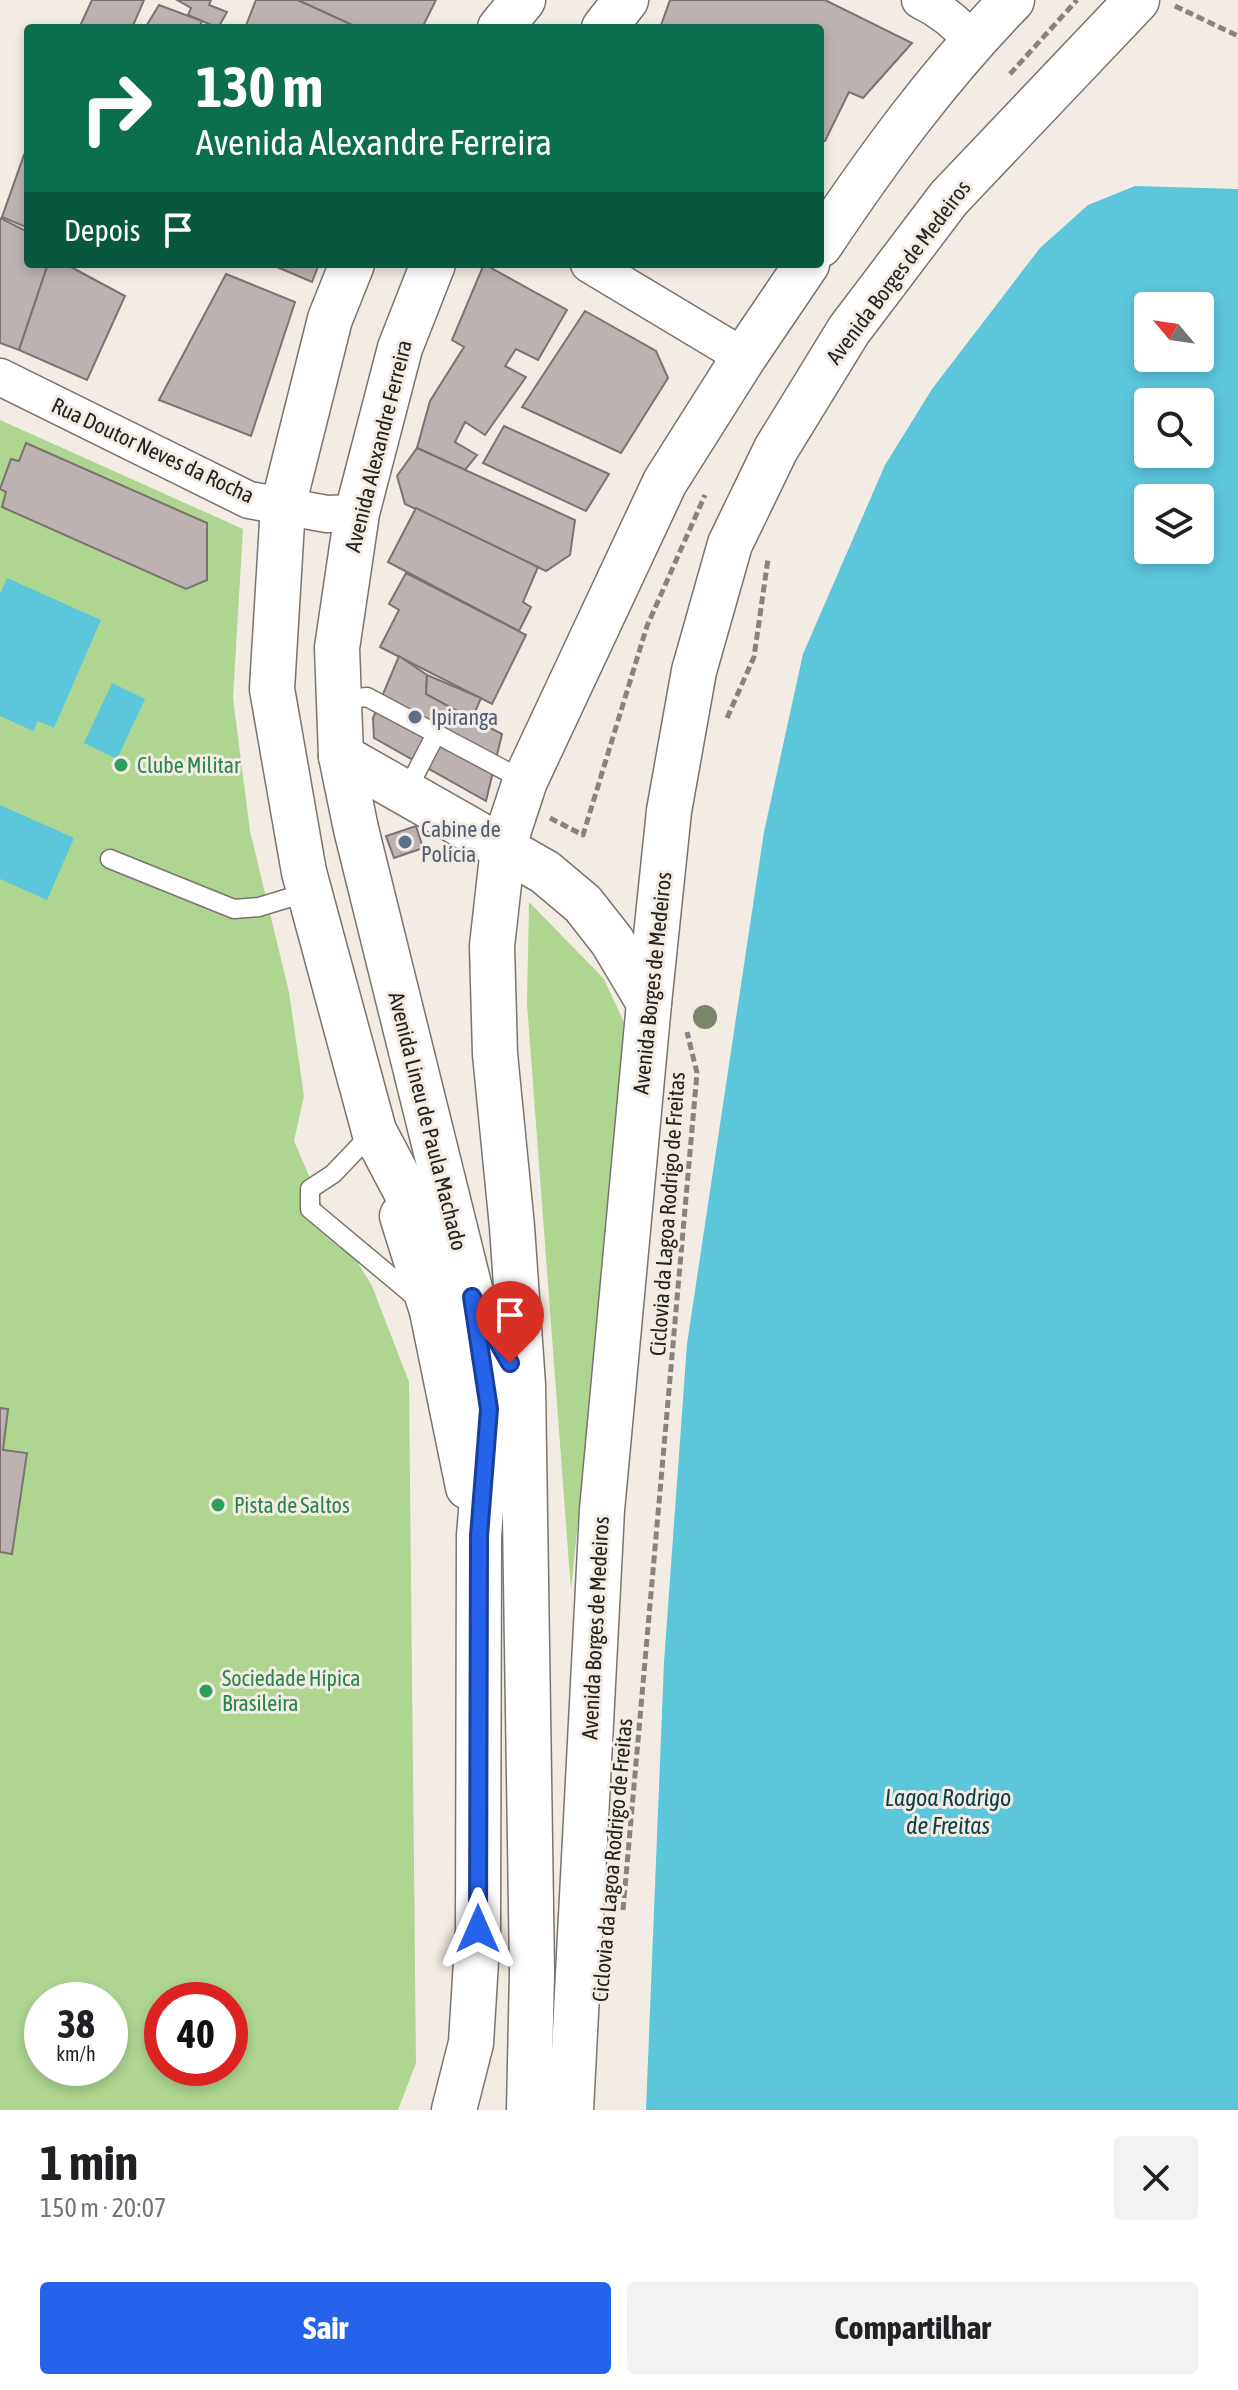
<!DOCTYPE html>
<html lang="pt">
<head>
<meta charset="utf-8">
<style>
  :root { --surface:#fff; --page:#f2f2f2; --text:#202124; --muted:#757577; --accent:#2563eb }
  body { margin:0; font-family:"Asap Condensed",sans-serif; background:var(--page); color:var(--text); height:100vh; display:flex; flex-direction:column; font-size:30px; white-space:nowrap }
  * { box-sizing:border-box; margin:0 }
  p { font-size:26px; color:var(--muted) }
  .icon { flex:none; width:44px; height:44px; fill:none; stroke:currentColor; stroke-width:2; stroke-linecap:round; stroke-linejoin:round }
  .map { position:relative; height:2110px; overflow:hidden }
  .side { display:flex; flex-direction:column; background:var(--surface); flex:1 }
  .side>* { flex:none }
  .hud { position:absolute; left:24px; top:24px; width:800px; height:244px; border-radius:8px; box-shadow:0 4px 12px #0003; background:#0b6e4f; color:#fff; overflow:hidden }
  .needle { width:52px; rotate:299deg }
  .buttons { position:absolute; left:1134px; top:292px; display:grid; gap:16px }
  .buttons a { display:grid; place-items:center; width:80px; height:80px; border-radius:8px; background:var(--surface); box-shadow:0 4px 12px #0003; font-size:40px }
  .speed { position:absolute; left:24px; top:1982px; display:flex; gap:16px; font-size:40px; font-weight:700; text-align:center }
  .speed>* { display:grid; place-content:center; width:104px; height:104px; border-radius:50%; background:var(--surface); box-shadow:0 4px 12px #0003; line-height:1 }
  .speed small { font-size:20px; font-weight:400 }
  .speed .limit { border:12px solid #d22; background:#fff; color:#111 }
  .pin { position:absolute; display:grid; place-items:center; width:68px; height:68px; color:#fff; margin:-82px -34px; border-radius:50% 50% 50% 0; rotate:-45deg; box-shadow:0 0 8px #0007 }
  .pin .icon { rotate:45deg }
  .me { position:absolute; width:88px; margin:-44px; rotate:0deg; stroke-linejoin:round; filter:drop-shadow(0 0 6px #0008) }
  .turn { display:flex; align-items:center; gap:28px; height:168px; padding:0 40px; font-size:36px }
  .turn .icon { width:104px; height:104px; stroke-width:2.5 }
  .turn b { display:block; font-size:56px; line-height:68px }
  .then { display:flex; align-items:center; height:76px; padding:0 40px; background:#0003; gap:16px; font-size:30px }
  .round { display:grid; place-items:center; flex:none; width:84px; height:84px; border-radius:8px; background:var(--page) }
  .overview { display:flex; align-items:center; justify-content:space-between; height:136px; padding:0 40px }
  h1 { font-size:48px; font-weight:700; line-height:60px }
  .cta { display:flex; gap:16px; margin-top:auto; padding:16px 40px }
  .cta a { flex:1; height:92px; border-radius:8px; background:var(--accent); color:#fff; font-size:32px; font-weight:700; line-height:92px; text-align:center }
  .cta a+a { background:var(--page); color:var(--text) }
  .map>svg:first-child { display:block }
  .green { fill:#aed691; fill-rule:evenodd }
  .water { fill:#5cc6db; fill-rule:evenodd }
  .building { fill:#bdb2b2; stroke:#7c7272; stroke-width:2 }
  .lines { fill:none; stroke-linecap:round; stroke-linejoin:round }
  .service-casing { stroke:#7a746e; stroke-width:21 }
  .minor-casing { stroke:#7a746e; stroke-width:39 }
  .tertiary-casing { stroke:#7a746e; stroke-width:47 }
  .trunk-casing { stroke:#7a746e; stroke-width:47 }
  .path { stroke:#88837e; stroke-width:5; stroke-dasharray:8 4; stroke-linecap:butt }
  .service { stroke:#fff; stroke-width:18 }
  .minor { stroke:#fff; stroke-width:36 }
  .tertiary { stroke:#fff; stroke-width:44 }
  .trunk { stroke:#fff; stroke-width:44 }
  .tree { fill:#7b8567 }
  .route-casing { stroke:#184099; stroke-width:20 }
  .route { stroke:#2563eb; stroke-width:14 }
  .service-dot { fill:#5c6f8a; stroke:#f3ece4; stroke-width:3 }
  .leisure-dot { fill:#2e9e5b; stroke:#f3ece4; stroke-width:3 }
  .labels { text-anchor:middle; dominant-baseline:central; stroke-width:6; stroke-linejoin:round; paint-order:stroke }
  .street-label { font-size:22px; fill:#25221f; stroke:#f3ece4 }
  .service-label { font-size:22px; fill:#4e5e75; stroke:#f3ece4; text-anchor:start }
  .leisure-label { font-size:22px; fill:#27864d; stroke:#f3ece4; text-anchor:start }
  .water-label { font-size:24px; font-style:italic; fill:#0c3e47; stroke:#f3ece4 }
</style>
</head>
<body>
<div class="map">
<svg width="1238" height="2110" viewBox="0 0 1238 2110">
  <rect width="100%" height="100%" fill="#f3ece4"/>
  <!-- green -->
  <g class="green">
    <path d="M0,420L243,529L233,698L250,831L289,992L304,1096L294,1141L321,1203L372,1286L409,1382L416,2063L398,2110H0ZM42,2000H110V2068H42ZM162,2000H230V2068H162Z"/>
    <path d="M529,902L604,979L628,1031L571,1590L527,1004Z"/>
  </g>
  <!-- water -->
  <g class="water">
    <path d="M1135,186L1238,189V2110H646L664,1662L687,1344L764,832L803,654L885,465L932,389L1040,248L1088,205ZM1148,306H1200V358H1148ZM1148,402H1200V454H1148ZM1148,498H1200V550H1148Z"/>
    <path d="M7,578L101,620L54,728L38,721L33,731L0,716V594Z"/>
    <path d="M112,683L145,699L117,759L84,743Z"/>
    <path d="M0,805L74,838L47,900L0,879Z"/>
  </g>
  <!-- building -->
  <g class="building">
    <path d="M92,0H144L132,28H79Z"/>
    <path d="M177,0H211L209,5L227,12L218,28L188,15L191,8Z"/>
    <path d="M256,0H298L359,28H245Z"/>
    <path d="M298,0H436L422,28H359Z"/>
    <path d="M670,0H825L912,43L863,98L849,92L825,141H820V28H660Z"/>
    <path d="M159,5L202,21L199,28H145Z"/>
    <path d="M24,155L28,157V228L2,217Z"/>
    <path d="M0,218L28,232V264H48L19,350L0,343Z"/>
    <path d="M48,264H70L69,266L125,296L87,380L19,350Z"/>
    <path d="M270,264H319L312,282Z"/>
    <path d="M484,264L567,310L538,360L516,349L505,366L526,377L485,435L465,422L455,442L477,455L465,470L417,448L430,401L464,347L452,340Z"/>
    <path d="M226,274L295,302L251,436L159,400Z"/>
    <path d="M585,311L656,351L668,378L621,453L522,407Z"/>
    <path d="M504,426L609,474L586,511L483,463Z"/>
    <path d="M26,443L207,523V580L186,589L2,507L6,492L0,489L11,459L19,461Z"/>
    <path d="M417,448L575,520L570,555L546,571L405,504L397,476Z"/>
    <path d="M416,508L538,567L523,602L531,607L519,631L388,562Z"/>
    <path d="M406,573L526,635L492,704L380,647L399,610L389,604Z"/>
    <path d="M399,656L427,675L426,694L502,734L486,801L374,738L373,718Z"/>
    <path d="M427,675L481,698L472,719L426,694Z"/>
    <path d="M416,826L423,848L394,858L386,836Z"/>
    <path d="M0,1408L8,1409L3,1450L27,1453L12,1554L0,1552Z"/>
  </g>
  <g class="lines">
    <defs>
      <g id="service">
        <path d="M339,705L357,698L367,697L525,781"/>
        <path d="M406,792L436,734"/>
        <path d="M110,859L234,909L259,907L308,892"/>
        <path d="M374,1131L333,1174L310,1189V1209L419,1300"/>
      </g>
      <g id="minor">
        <path d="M920,0C941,10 957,23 972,41"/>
        <path d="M589,264L744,357"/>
        <path d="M0,377L249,500L327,514L357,513"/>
      </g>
      <g id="tertiary">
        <path d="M500,28L523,0"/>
        <path d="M604,28L626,0"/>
        <path d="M352,264L330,319L283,506L272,689L304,872L374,1131L414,1207L452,1266"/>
        <path d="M433,264L400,348L357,513L337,648L341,756L356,829L472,1297L489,1409L479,1536L478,1929L471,2043L454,2110"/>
        <path d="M341,756L545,872L583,904L612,941L649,1003"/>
        <path d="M402,1216L432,1311L468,1487"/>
      </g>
      <g id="trunk">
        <path d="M820,245C878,158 939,75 1012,0"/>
        <path d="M529,2110L532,1972L523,1385L512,1227L495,1054L492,946L503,848L525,781L665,482L744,357L807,264"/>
        <path d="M571,2110L602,1510L649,1003L669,811L694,671L730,544L776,449L849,330L949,198L1137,0"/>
      </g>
    </defs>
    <!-- service casing -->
    <use href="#service" class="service-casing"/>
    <!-- minor casing -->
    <use href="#minor" class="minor-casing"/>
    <!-- tertiary casing -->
    <use href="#tertiary" class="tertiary-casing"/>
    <!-- trunk casing -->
    <use href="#trunk" class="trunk-casing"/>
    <!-- path -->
    <g class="path">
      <path d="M1175,6L1238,36"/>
      <path d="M1010,74L1077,0"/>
      <path d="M727,718L754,657L768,559"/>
      <path d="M550,818L583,835L647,626L705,495"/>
      <path d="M623,1910L697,1073L687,1032"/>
    </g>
    <!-- service -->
    <use href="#service" class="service"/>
    <!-- minor -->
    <use href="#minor" class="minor"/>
    <!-- tertiary -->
    <use href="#tertiary" class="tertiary"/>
    <!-- trunk -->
    <use href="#trunk" class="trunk"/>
  </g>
  <!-- trees -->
  <circle class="tree" cx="705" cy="1017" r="12"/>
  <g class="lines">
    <defs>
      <path id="route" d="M478,1929L479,1536L489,1409L472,1297L510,1363"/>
    </defs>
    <!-- route casing -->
    <use href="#route" class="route-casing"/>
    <!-- route -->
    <use href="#route" class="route"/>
  </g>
  <!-- markers -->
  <g class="service-dot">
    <circle cx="415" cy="717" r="8"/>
    <circle cx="405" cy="842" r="8"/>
  </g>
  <g class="leisure-dot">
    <circle cx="121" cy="765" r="8"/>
    <circle cx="218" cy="1505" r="8"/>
    <circle cx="206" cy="1691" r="8"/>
  </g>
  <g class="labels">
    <!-- street labels -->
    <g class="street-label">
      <text transform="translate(898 272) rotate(-53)">Avenida Borges de Medeiros</text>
      <text transform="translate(378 446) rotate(-76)">Avenida Alexandre Ferreira</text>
      <text transform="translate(153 450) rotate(25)">Rua Doutor Neves da Rocha</text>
      <text transform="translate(652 983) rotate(-84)">Avenida Borges de Medeiros</text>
      <text transform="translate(428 1121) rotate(76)">Avenida Lineu de Paula Machado</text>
      <text transform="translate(667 1214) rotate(-86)">Ciclovia da Lagoa Rodrigo de Freitas</text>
      <text transform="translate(595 1628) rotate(-87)">Avenida Borges de Medeiros</text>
      <text transform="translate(612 1860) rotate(-85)">Ciclovia da Lagoa Rodrigo de Freitas</text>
    </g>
    <!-- service labels -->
    <g class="service-label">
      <text x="431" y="717">Ipiranga</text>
      <text x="421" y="829">Cabine de<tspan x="421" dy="25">Polícia</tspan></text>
    </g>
    <!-- leisure labels -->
    <g class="leisure-label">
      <text x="137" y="765">Clube Militar</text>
      <text x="234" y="1505">Pista de Saltos</text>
      <text x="222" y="1678">Sociedade Hípica<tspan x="222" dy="25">Brasileira</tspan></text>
    </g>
    <!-- water labels -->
    <g class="water-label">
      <text x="948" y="1797">Lagoa Rodrigo<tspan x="948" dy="28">de Freitas</tspan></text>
    </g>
  </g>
</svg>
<div class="buttons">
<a><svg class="needle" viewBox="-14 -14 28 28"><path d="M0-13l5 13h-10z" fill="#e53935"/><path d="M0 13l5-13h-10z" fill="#757577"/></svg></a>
<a><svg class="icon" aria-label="search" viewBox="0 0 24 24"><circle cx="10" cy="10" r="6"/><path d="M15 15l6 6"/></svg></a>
<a><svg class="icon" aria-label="layers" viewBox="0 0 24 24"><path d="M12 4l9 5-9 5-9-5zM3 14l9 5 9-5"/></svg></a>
</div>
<div class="speed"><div>38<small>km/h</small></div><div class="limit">40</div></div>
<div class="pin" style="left:510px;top:1363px;background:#d93025"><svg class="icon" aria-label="arrive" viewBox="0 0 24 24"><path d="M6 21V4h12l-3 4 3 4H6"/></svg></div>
<svg class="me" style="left:478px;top:1929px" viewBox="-20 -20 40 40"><path d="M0-17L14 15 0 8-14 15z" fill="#2563eb" stroke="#fff" stroke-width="4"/></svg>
<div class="hud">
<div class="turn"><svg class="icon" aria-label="right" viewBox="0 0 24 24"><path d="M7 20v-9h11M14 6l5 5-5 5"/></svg><div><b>130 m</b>Avenida Alexandre Ferreira</div></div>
<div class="then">Depois<svg class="icon" aria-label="arrive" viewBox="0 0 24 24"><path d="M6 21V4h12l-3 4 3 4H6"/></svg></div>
</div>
</div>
<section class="side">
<div class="overview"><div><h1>1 min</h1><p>150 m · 20:07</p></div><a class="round"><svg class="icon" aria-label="close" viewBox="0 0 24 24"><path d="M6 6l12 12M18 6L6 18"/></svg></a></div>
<div class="cta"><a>Sair</a><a>Compartilhar</a></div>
</section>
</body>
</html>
